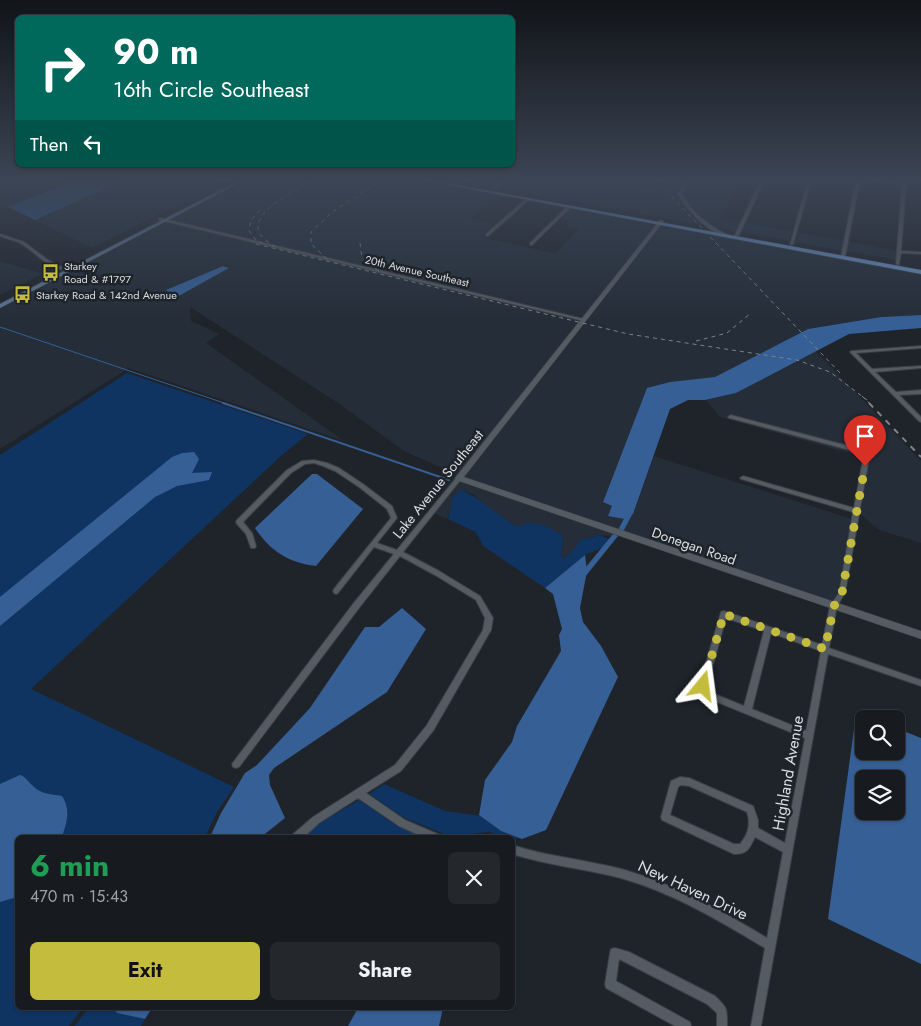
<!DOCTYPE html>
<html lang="en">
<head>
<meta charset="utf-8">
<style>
  :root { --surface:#171b20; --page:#24282d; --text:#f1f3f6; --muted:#9ea1a5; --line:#36393e; --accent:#c4bc3d }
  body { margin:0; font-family:Jost,sans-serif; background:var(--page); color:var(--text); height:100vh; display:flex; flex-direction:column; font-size:19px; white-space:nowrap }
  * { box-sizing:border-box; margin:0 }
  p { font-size:16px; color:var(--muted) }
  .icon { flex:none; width:28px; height:28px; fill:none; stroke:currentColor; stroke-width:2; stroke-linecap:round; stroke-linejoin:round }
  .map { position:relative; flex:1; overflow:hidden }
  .drawer { position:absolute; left:15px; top:835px; width:500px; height:175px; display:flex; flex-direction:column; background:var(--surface); border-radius:8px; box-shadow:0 1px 4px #0004,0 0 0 1px var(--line) }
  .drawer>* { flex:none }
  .banner { position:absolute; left:15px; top:15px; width:500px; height:152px; border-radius:8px; box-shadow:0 1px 4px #0004,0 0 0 1px var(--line); background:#00695c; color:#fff; overflow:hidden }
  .fabs { position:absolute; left:855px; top:710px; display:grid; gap:10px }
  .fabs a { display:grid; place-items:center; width:50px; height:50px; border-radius:8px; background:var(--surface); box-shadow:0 1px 4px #0004,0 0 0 1px var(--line); font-size:25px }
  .pin { position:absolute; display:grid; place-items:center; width:42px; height:42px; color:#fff; margin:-51px -21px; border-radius:50% 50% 50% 0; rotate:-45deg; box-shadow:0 0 5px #0007 }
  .pin .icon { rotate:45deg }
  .me { position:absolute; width:55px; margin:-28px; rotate:16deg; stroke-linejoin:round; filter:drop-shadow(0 0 4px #0008) }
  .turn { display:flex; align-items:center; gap:18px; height:105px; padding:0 15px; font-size:22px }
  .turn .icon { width:65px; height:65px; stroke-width:2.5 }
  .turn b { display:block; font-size:35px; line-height:42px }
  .then { display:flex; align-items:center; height:48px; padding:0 15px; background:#0003; gap:10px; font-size:19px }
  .round { display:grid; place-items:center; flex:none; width:52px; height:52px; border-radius:8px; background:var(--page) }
  .summary { display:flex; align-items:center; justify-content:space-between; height:85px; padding:0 15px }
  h1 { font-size:30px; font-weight:700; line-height:38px; color:#1e9e55 }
  .action { display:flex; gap:10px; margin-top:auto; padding:10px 15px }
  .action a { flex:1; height:58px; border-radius:8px; background:var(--accent); color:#111; font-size:20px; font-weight:700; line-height:58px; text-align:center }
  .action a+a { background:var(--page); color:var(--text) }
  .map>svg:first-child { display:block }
  .built { fill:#242d38; fill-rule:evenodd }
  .green { fill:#0f3462 }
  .forest { fill:#285186 }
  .water { fill:#365f95; fill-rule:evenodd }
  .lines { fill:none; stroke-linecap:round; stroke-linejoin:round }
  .stream-far1 { stroke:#365f95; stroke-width:1 }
  .stream { stroke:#365f95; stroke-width:2 }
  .canal { fill:#365f95; fill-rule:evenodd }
  .minor-casing { stroke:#3a3f44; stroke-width:2 }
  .tertiary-casing { stroke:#3a3f44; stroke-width:1 }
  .secondary-casing { stroke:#3a3f44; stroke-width:1 }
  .primary-casing { stroke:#3a3f44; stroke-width:1 }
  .minor { fill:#555b63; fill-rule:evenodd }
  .tertiary { fill:#555b63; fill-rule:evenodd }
  .secondary { fill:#5d7492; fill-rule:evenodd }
  .primary { fill:#668dc1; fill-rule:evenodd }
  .rail-far1 { stroke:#7f8389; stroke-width:1; stroke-dasharray:4 4; stroke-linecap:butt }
  .rail { stroke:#7f8389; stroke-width:2; stroke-dasharray:6 6; stroke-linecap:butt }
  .route { stroke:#c4bc3d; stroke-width:9; stroke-dasharray:0 16.2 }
  .labels { text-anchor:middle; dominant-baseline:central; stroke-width:5; stroke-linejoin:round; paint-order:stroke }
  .far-poi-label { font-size:11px; fill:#d9dce1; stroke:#1f242b; text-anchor:start }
  .far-street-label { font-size:11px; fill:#d9dce1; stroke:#1f242b }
  .street-label { font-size:14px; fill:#d9dce1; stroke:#1f242b }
  .near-street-label { font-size:16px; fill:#d9dce1; stroke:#1f242b }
</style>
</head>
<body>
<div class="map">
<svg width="921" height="1026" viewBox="0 0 921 1026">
  <rect width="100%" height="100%" fill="#1f242b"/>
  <!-- built -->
  <g class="built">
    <path d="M0,179H77L8,207L0,205Z"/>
    <path d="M118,179H228L92,248L35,220L124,180Z"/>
    <path d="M249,179H391L401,183L407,181L398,179H410L498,195L470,219L494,225L482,237L555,254L579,229L566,226L568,221L562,219L569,208L656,225L582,318L169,220Z"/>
    <path d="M511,179H607L606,181L666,191L655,179H686L678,194L682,201L708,226L500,188Z"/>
    <path d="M689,179H739L720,218L741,222L737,232L713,227L685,201L682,194Z"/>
    <path d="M166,221L581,321L438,499L456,474L404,451L338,403L190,307L191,321L219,334L206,343L344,441L129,368L0,449V307ZM225,265L229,267L227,269L177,297L170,288Z"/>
    <path d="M745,223L792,231L789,241L741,232Z"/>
    <path d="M660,225L921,274V315L881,317L808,329L715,377L670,382L647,389L603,502L612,506L608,516L633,514L654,456L852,519L838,592L832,602L463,477Z"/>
    <path d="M796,232L845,241L843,251L794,242Z"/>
    <path d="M849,242L897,251L896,260L847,251Z"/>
    <path d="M0,261L40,273H43L0,295Z"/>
    <path d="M816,351L921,461V543L879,530L860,514L873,433L867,432L865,450L738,418L737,420L864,454L863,457L720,417L706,400L736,393Z"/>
    <path d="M460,481L621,537L600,535L581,540L566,559L561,556L563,536L518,527L503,520L473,494L460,490L447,519L434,513Z"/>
  </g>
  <!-- green -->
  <g class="green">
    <path d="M127,373L308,434L282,455L31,689L234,787L217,812L205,837L18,838V1008H83L69,1026H0V455Z"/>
    <path d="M460,490C482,497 497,517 518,527C535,518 549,527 563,536L561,556L565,559L581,540L600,535L610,540L604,547L585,555L545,588L483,546L476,532L448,519L452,505V499Z"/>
    <path d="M384,784L445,811L481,816L501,831L517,837L514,843L512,838L503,837L490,832L449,836L405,818L369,794Z"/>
    <path d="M359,800L399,827L422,837L302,838L318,824Z"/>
    <path d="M88,1008H114L117,1013L145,1019L141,1026H75Z"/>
  </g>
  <!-- forest -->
  <path class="forest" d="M77,179L125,180L35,220L8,207Z"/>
  <!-- water -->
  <g class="water">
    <path d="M223,266L229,268L177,297H173L166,290Z"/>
    <path d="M921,315V328L849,334L736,393L705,400H688L670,409L633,514L625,519L608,516L612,506L603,502L647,388L670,382L715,377L808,329L881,317Z"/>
    <path d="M194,452L199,459L192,473L212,472L209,480L177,486L155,497L0,626V597L172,457L182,453Z"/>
    <path d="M312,474H317L363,509L316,566C289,563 270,551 255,528Z"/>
    <path d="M585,555L587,571L580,608L583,622L601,646L618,677L546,830L522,839L501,831L479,815L485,780L512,742L517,726L561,651L559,635L562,629L553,594L545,588Z"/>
    <path d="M402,608L426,629L387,692L274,768L269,775L270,785L285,818L261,837H210L221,813L245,773L257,765L310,708L365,627H379Z"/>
    <path d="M864,726V751H896V728L921,738V964L828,919L854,729ZM864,779H896V811H864Z"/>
    <path d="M20,775C26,777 27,781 32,785C40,794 50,794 62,796C71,810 67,822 62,837L18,838L17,897L0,902V784Z"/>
    <path d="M114,1008H152L145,1019L117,1013Z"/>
    <path d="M358,1008H443L439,1026H348Z"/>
  </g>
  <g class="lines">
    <!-- stream-far1 -->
    <path class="stream-far1" d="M0,327L227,404"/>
    <!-- stream -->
    <path class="stream" d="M223,403L449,480"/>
    <!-- canal -->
    <g class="canal">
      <path d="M629,509H631L634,511L623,532H619L618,530Z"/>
      <path d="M613,534H615L618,536L585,577H581L580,575L581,573Z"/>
    </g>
    <defs>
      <g id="minor">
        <path d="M467,179H470L463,184H461V182Z"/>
        <path d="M507,179H511L494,190L491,189Z"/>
        <path d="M687,179H690L682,194C692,213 709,226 728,235V237C709,234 687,210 678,194Z"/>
        <path d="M761,179H765L739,235L736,236L735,235Z"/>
        <path d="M808,179H812L793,244L790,245Z"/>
        <path d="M856,179H860L845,257L843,258L841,257Z"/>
        <path d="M872,179L906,185L901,251L921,252V254L901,253L899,265L896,264L902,186L873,180Z"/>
        <path d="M527,198L530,199L488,236H486V234Z"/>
        <path d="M568,206L571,207L532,245H530V243Z"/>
        <path d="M160,218L584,319L586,320L584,321L159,220V218Z"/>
        <path d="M0,234L24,242L48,260L65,269C51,272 32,249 20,243C14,240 6,239 0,236Z"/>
        <path d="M921,346V348L856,353L872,369L921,366V368L875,372L896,392L921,390V394L899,395L921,417V422L919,421L850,352L852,351Z"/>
        <path d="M731,415L864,450L867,434L868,433H872L873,434L870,453L845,593L837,606L829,648L921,680V686L828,654L761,1026H751L765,948C720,921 675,894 624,879C588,869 550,866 512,854V845C531,851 549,855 568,858C587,862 607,865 625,870C676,885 722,911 767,938L783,852L755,837C749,849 748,854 734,854L662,820L661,817L671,781L680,777L689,778L753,806L758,820V828L785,843L805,738L700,695L699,693V686L721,612L724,611L727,612L822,645L830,606L839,593L853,512L741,479L740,478L743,476L854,508L864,454L729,418L728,417L729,416ZM726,618L764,631L744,706L707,691V686ZM771,633L821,651L806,731L752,709ZM681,785L689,786L747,812C751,825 748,834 740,844H734L670,815L678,787Z"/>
        <path d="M314,460L327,463L339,468L363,484L392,506L397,518L377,543L397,550L457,477L459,476L462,478L403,552L439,571L480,596L493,618L491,630L433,731L401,771L366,793L405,820L440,835L441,838H425L399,826L358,798L319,823L303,838H291L292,835L313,817L395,765L427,725L483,630L485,618L476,600L435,575L400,556L359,608L239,767L236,768L233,767L232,764L353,604L394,554L374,547L338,593L336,594L334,593L333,591L334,589L391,518L387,509L359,487L335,471L323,466L314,463L305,464L291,473L243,522L252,533L256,546L255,548H251L246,534L237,524L236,522L237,520L287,470L302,461Z"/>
        <path d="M615,948L629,952L715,996C728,1009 727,1008 727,1026H717V1013L707,1004L623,961L619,959L616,981L690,1022L691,1026H675L606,988L605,984L610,953L611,949Z"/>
      </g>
      <path id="tertiary" d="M660,220L664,221L464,477L921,631V639L456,480L455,478Z"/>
      <path id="secondary" d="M242,179H247L0,308V304Z"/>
      <path id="primary" d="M416,179H425L921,270V274Z"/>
    </defs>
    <!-- minor casing -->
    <use href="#minor" class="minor-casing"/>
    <!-- tertiary casing -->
    <use href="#tertiary" class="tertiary-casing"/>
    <!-- secondary casing -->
    <use href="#secondary" class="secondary-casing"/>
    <!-- primary casing -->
    <use href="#primary" class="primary-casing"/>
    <!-- minor -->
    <use href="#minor" class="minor"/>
    <!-- tertiary -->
    <use href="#tertiary" class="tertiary"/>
    <!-- secondary -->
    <use href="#secondary" class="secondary"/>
    <!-- primary -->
    <use href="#primary" class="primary"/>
    <!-- rail-far1 -->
    <g class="rail-far1">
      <path d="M655,179L841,374"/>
      <path d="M260,210L251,220L249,231L255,239L264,244"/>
      <path d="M360,243L362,258L379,271"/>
      <path d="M256,244L628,334L797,360L830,372L867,400"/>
      <path d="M275,247C268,242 258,236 258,227C258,206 303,187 318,179"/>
      <path d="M327,259L311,244V232L332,212L382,180"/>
      <path d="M696,341L727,333L751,313"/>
      <path d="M862,396L870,404"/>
    </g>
    <!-- rail -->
    <path class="rail" d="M869,403L921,457"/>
  </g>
  <!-- sky -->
  <linearGradient id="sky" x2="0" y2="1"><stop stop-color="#111418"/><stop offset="0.56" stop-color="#3c4555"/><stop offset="1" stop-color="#3c4555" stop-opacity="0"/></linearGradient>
  <rect width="921" height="322" fill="url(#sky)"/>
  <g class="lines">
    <!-- route -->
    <path class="route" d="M703,686L724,614L825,649L834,606L842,593L865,466"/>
  </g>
  <!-- icons -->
  <defs>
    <symbol id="bus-bare" viewBox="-9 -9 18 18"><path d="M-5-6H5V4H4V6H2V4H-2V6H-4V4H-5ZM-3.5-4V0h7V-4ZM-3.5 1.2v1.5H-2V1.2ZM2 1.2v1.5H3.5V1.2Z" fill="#c4bc3d" stroke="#1f242b" stroke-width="2.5" paint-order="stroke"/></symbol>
  </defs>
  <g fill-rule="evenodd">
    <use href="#bus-bare" x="38" y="260" width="25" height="25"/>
    <use href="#bus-bare" x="10" y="282" width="25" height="25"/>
  </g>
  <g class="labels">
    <!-- far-poi labels -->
    <g class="far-poi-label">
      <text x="64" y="266">Starkey<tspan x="64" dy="13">Road &amp; #1797</tspan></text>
      <text x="36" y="295">Starkey Road &amp; 142nd Avenue</text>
    </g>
    <!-- far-street labels -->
    <g class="far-street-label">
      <text transform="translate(417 271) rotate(13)">20th Avenue Southeast</text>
    </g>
    <!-- street labels -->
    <g class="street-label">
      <text transform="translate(438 484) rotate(-51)">Lake Avenue Southeast</text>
      <text transform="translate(694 546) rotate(19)">Donegan Road</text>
    </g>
    <!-- near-street labels -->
    <g class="near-street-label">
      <text transform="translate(788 773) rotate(-80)">Highland Avenue</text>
      <text transform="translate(693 890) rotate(25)">New Haven Drive</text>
    </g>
  </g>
</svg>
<div class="fabs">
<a><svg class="icon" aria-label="search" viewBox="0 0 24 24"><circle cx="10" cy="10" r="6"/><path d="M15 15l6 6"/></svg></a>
<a><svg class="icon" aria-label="layers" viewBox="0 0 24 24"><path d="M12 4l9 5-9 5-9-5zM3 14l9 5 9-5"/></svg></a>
</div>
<div class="pin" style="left:865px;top:466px;background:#d93025"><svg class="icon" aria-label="arrive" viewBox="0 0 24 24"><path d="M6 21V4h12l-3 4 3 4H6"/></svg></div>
<svg class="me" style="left:703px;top:686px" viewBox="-20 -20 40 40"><path d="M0-17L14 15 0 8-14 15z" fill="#c4bc3d" stroke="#fff" stroke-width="4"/></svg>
<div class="banner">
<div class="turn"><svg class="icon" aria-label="right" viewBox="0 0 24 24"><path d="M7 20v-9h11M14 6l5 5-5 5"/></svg><div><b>90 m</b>16th Circle Southeast</div></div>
<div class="then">Then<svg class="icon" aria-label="left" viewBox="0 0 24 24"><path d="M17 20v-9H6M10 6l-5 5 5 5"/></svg></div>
</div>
<section class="drawer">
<div class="summary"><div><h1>6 min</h1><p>470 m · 15:43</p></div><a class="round"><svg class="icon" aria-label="close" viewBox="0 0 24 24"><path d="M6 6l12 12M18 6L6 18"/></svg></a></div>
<div class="action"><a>Exit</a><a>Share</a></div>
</section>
</div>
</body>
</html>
